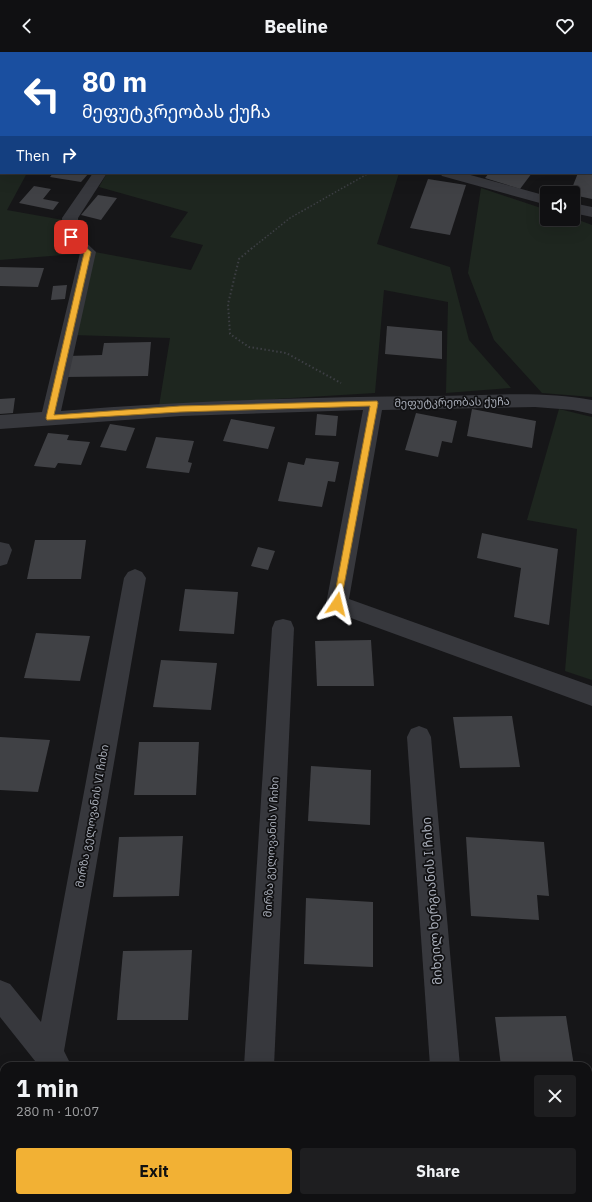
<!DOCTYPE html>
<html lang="en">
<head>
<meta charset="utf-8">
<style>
  :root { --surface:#101012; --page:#1e1e20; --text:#f1f3f6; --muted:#9c9d9f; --line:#303032; --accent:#f2b134 }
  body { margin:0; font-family:"IBM Plex Sans","Noto Sans Georgian",sans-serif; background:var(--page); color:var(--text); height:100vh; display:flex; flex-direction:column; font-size:15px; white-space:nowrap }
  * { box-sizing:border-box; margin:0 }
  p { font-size:13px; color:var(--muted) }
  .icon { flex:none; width:22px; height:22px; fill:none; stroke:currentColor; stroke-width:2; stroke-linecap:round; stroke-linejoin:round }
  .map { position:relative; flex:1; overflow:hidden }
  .drawer { position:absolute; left:0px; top:1010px; width:592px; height:140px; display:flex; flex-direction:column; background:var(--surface); border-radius:12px 12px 0 0; box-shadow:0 4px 16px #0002,0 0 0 1px var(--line) }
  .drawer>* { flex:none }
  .hud { position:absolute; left:0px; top:0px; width:592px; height:122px; box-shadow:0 4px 16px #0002,0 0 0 1px var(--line); background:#1a4fa0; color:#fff; overflow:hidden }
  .tools { position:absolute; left:540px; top:134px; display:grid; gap:8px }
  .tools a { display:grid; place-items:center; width:40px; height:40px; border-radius:4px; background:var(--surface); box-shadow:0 4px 16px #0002,0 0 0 1px var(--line); font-size:20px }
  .pin { position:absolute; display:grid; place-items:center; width:34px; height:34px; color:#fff; margin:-17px; border-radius:8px; box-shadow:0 2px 6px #0006 }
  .me { position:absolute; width:44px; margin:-22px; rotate:10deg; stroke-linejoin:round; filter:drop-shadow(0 0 3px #0008) }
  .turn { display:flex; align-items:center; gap:14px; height:84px; padding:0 16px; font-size:18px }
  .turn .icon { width:52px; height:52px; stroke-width:2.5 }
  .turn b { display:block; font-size:28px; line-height:34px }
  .then { display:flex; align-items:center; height:38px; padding:0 16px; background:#0003; gap:8px; font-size:15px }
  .round { display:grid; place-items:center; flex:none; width:42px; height:42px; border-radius:4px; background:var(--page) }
  .headline { display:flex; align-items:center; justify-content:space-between; height:68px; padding:0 16px }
  h1 { font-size:24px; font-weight:700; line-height:30px }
  .primary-button { display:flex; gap:8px; margin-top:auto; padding:8px 16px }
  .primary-button a { flex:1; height:46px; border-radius:4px; background:var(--accent); color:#111; font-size:16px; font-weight:700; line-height:46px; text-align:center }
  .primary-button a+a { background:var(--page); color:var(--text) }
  header { display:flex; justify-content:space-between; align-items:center; height:52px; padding:0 16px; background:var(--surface); font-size:18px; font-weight:700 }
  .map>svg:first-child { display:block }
  .green { fill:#1e261f }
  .building { fill:#404145 }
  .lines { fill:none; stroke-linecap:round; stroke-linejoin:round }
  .path-far1 { stroke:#3d3f44; stroke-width:1.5; stroke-dasharray:1.5 2; stroke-linecap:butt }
  .path { stroke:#3d3f44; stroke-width:2; stroke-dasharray:1.5 2.5; stroke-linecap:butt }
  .minor { fill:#37383d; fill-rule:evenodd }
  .route { fill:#f2b134; stroke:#9d7322 }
  .labels { text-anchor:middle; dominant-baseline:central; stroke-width:3.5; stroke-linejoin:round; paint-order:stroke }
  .street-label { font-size:11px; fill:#a8adb8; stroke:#111113 }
  .near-street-label { font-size:13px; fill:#a8adb8; stroke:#111113 }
</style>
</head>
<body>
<header><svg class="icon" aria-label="back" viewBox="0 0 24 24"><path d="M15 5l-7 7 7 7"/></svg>Beeline<svg class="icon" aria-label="heart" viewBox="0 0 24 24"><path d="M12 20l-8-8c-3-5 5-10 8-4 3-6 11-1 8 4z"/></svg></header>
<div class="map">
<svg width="592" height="1150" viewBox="0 0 592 1150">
  <rect width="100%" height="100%" fill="#161618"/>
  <!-- green -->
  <g class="green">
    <path d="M0,102L1,121H27L7,158L63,168L76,202L0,208Z"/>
    <path d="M107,121H399L377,192L450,215L469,288L511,336L446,341L448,250L384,238L375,341L159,354L170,286L72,283L95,200L191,218L203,193L170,185L188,160L99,135Z"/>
    <path d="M481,136L547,158V167L573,166L592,173V345L542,341L494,288L468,221Z"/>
    <path d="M559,357L592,365V628L565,619L577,477L527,468Z"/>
  </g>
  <!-- building -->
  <g class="building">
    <path d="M53,121H89L81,130L50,125Z"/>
    <path d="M489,121H532L520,137L485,126Z"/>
    <path d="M578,121L592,123V147L573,143V141H570Z"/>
    <path d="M428,127L466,133L450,183L410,176Z"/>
    <path d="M34,134L51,137L43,147L59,150L53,158L19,151Z"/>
    <path d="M98,143L117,146L101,168L81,163Z"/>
    <path d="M0,215L44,216L38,235L0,234Z"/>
    <path d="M67,233L65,247L51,248L53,234Z"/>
    <path d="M387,274L442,279V307L385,302Z"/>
    <path d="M151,290L148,324L64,325L68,304L102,303L104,291Z"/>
    <path d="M15,346L13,361L0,362V347Z"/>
    <path d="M472,357L536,369L532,396L467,384Z"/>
    <path d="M416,361L457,369L452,391L442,389L438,405L405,398Z"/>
    <path d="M317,362L338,364L336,384L315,383Z"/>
    <path d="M231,367L275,375L268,397L223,389Z"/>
    <path d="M110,372L135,376L126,399L100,395Z"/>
    <path d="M48,381L69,383L67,388L90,390L81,413L58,411L55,416L34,414Z"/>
    <path d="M156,385L194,389L188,410L192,411L189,421L146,416Z"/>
    <path d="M306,406L339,410L335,430L328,429L322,455L278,449L288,410L304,413Z"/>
    <path d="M482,481L558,497L549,573L514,565L521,516L477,506Z"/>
    <path d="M35,488H86L81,527H27Z"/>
    <path d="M258,495L275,499L268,518L251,514Z"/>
    <path d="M185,537L238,540L234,582L179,579Z"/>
    <path d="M36,581L90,584L80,629L24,626Z"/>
    <path d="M371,588L374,634H317L315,589Z"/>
    <path d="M161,608L217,611L211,658L153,655Z"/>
    <path d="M512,664L520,715L460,716L453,665Z"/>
    <path d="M0,685L50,688L38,740L0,738Z"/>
    <path d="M139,690H199L196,743H134Z"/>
    <path d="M311,714L371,718L370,773L308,769Z"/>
    <path d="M183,784L179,844L113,845L119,785Z"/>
    <path d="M466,785L544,790L549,844L537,843L539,868L471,864Z"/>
    <path d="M306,846L373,850V915L304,912Z"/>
    <path d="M192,898L188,968H117L123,899Z"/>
    <path d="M566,964L574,1014H501L495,965Z"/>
    <path d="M592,1138V1150H532V1146H588V1139Z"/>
  </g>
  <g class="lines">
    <!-- path-far1 -->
    <path class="path-far1" d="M251,197L290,166L369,121"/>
    <!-- path -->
    <path class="path" d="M252,196L239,207L228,252L230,282L249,295L286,301L341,331"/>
    <!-- minor -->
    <g class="minor">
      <rect x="144" y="0" width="17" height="1"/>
      <rect x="508" y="0" width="12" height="1"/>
      <path d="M0,43H1L0,54Z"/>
      <path d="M93,121H107L78,166L79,184L96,200L61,359C185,349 308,345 432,344C486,344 539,338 592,348V362L573,358L535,355L382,358L349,547L592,634V654L329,558L326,552L363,358L181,364L0,377V363L42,360L80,201L63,185L62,166Z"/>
      <path d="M440,121H463L547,144V153L442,124Z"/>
      <path d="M573,151L592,155V165L573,161Z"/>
      <path d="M0,490L9,492L12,498L7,512L0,514Z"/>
      <path d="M135,517L142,520L146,526L64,999L70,1011L68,1014H39L0,965V928L10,932L41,970L124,526L128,520Z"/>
      <path d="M283,567L291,569L294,576L274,1014H244L272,576L275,569Z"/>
      <path d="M419,674L427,677L431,685L460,1014H430L407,685L411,677Z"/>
      <path d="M147,1146H180L182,1150H149Z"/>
      <path d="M236,1146H268L267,1150H235Z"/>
      <rect x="439" y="1146" width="32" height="4"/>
    </g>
  </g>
  <!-- route -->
  <path class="route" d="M69,184H73L91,200L54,363L180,354L377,349L378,351L340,555H334L333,552L370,354L180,360L47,368L46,366L84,201L69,186Z"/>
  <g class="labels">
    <!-- street labels -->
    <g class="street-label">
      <text transform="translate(452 350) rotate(-1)">მეფუტკრეობას ქუჩა</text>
      <text transform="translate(92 764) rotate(-80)">მირზა გელოვანის VI ჩიხი</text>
      <text transform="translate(271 795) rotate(-87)">მირზა გელოვანის V ჩიხი</text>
    </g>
    <!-- near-street labels -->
    <g class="near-street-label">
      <text transform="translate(432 849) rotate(-94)">მიხეილ ხერგიანის I ჩიხი</text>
    </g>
  </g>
</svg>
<div class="tools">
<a><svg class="icon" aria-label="sound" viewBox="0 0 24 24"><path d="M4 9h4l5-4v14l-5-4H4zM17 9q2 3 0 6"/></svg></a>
</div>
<div class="pin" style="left:71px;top:185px;background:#d93025"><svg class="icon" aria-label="arrive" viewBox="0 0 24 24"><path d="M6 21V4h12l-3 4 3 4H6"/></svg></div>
<svg class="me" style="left:337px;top:552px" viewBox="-20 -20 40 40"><path d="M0-17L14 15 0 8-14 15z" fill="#f2b134" stroke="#fff" stroke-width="4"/></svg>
<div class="hud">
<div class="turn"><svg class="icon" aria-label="left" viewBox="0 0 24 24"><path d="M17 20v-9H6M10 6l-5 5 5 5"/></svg><div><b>80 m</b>მეფუტკრეობას ქუჩა</div></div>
<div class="then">Then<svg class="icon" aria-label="right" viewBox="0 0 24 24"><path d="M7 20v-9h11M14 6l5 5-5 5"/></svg></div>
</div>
<section class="drawer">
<div class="headline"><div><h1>1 min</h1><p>280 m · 10:07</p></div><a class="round"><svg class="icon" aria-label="close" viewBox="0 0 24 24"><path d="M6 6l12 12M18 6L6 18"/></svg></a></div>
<div class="primary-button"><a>Exit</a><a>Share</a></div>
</section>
</div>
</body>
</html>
